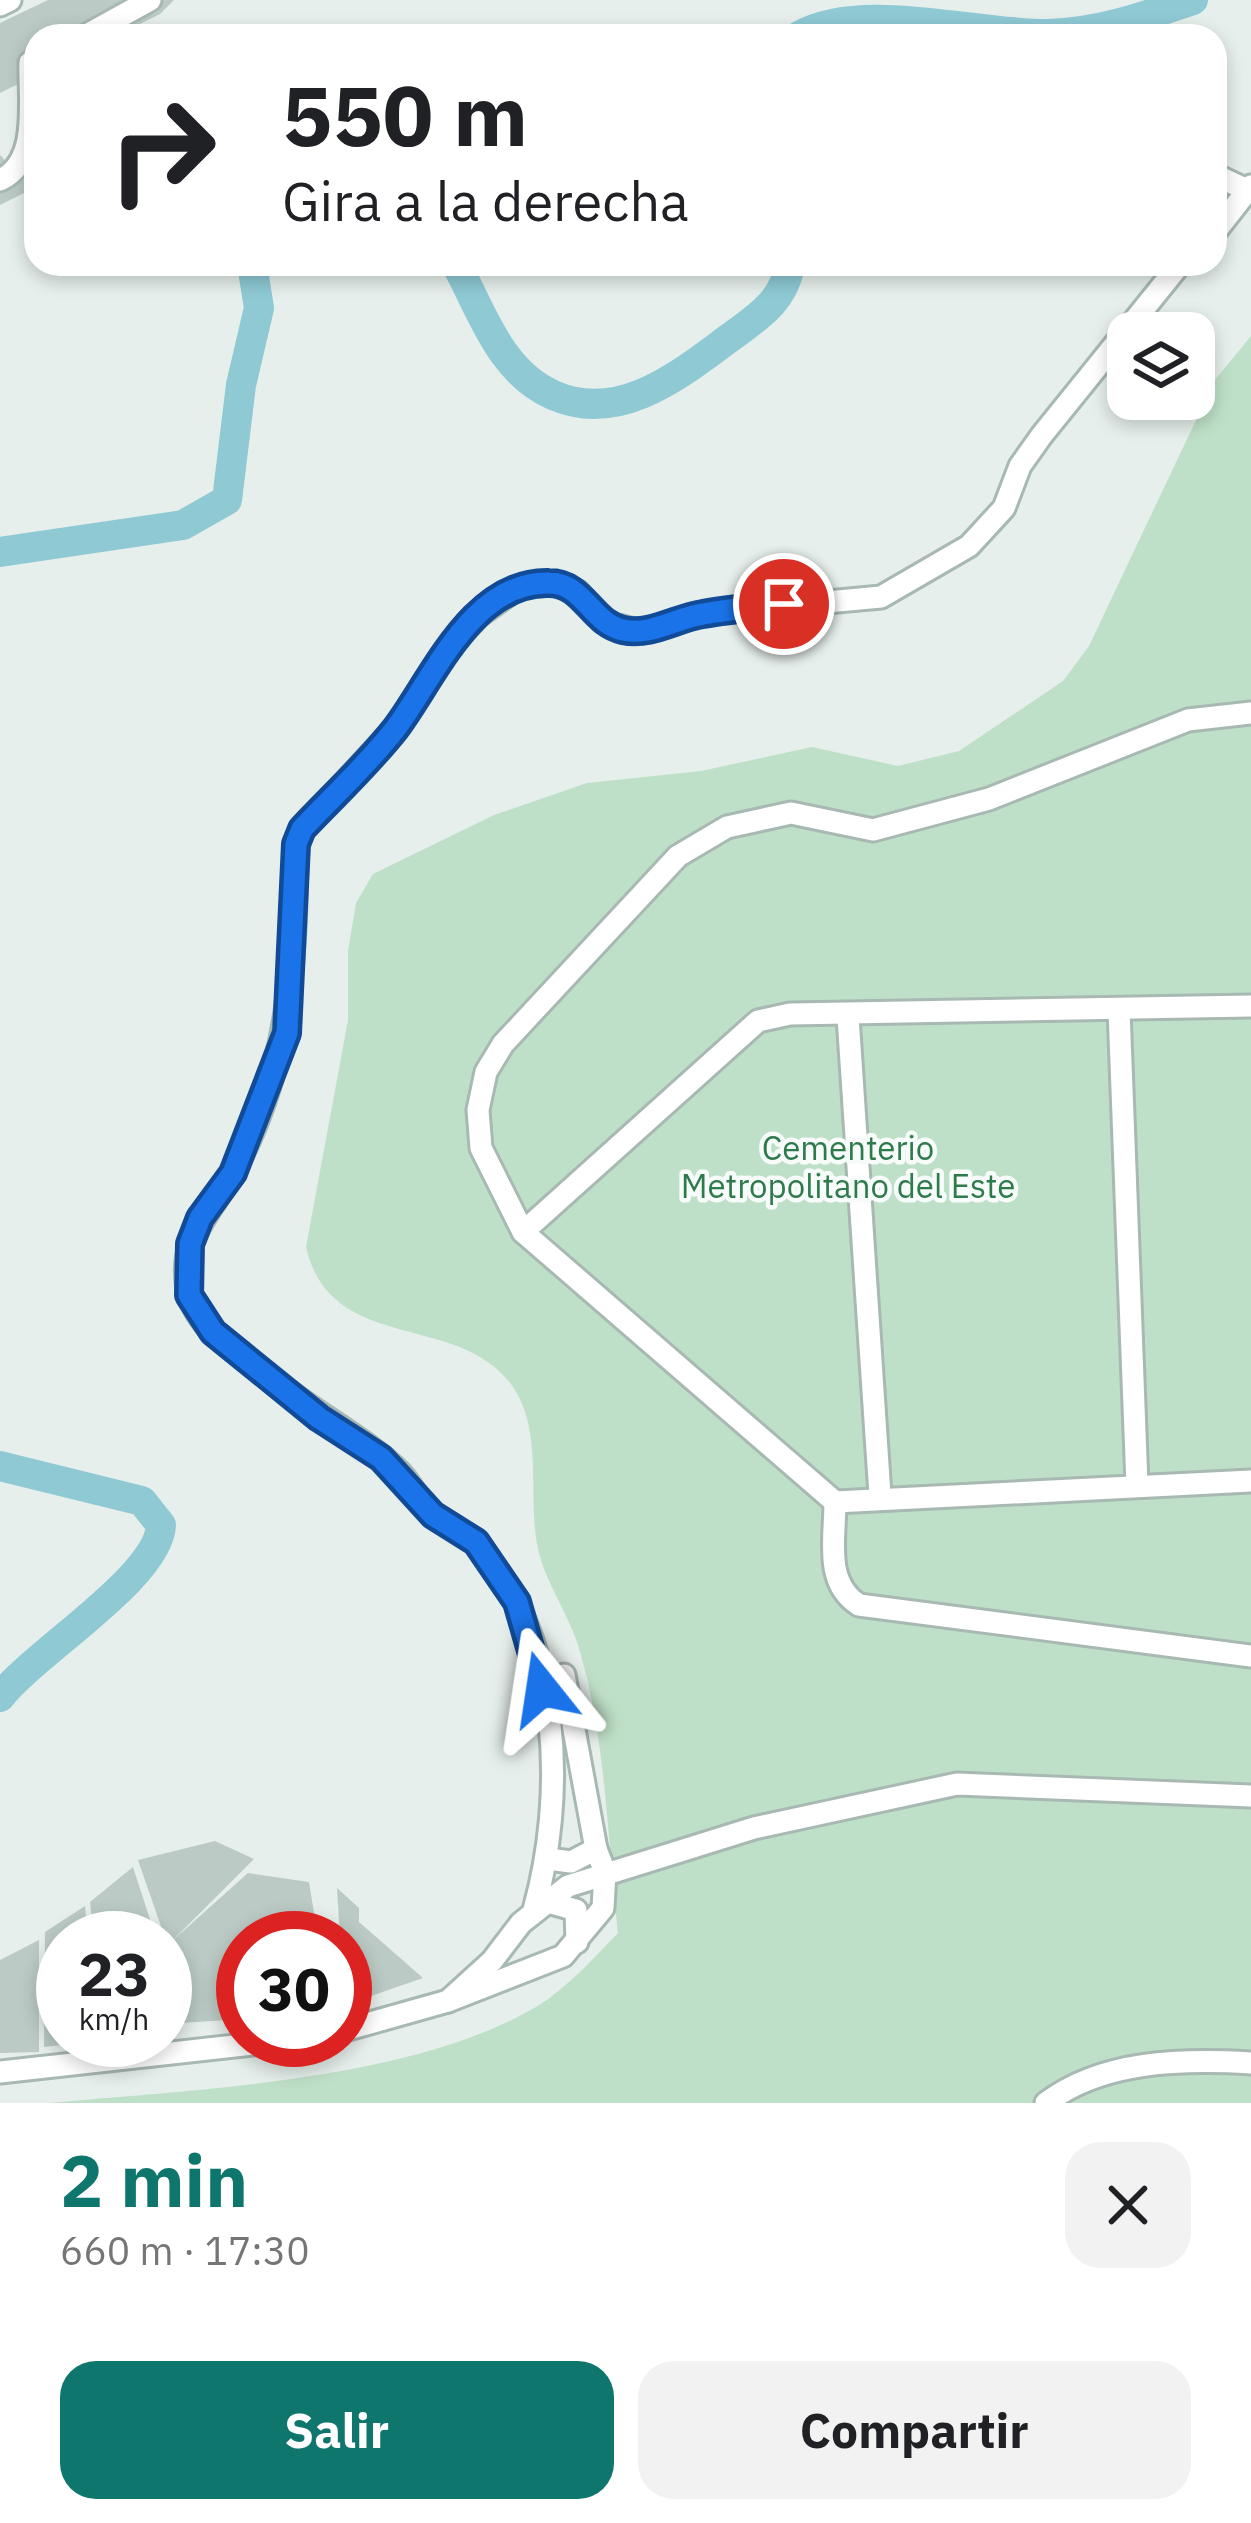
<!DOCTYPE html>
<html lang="es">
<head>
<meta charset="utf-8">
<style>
  :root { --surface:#fff; --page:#f2f2f2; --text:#202124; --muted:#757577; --accent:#0f766e }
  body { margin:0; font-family:"IBM Plex Sans",sans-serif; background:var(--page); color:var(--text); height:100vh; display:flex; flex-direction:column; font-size:45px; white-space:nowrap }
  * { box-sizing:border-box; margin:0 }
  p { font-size:39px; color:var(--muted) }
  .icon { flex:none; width:66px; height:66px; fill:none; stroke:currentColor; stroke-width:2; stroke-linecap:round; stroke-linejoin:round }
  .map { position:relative; height:2103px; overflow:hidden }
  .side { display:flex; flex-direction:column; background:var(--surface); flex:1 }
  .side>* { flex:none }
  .guide { position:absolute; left:24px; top:24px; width:1203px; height:252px; border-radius:36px; box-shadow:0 6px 18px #0003; background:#fff; color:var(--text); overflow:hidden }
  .fabs { position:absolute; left:1107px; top:312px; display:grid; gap:24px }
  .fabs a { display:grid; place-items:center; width:108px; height:108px; border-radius:24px; background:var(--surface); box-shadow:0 6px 18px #0003; font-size:60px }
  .speed { position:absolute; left:36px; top:1911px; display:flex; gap:24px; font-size:60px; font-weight:700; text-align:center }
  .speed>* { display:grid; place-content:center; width:156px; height:156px; border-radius:50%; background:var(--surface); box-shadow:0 6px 18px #0003; line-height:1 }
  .speed small { font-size:30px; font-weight:400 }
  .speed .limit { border:18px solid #d22; background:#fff; color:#111 }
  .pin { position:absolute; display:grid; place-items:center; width:102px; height:102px; color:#fff; margin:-51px; border:6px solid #fff; border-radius:50%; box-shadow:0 3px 12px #0007 }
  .me { position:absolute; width:132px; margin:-66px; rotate:345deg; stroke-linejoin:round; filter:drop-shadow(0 0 9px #0008) }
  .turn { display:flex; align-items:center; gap:42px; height:252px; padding:0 60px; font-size:54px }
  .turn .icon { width:156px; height:156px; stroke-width:2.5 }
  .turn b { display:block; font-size:84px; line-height:102px }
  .round { display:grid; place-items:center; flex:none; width:126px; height:126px; border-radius:36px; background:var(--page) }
  .summary { display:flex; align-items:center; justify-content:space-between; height:204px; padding:0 60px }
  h1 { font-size:72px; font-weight:800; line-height:90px; color:var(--accent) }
  .action { display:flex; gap:24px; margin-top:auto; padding:24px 60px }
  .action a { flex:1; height:138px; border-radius:36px; background:var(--accent); color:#fff; font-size:48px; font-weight:800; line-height:138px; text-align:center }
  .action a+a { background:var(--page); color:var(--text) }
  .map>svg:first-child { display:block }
  .green { fill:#bfe0c8 }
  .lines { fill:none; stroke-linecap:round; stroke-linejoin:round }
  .river { stroke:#8ec9d4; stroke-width:30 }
  .building { fill:#bbcac4 }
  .minor-casing { stroke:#a8b8b2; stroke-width:27 }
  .minor { stroke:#fff; stroke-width:21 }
  .route-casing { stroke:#114b97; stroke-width:30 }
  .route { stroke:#1a73e8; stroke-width:21 }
  .labels { text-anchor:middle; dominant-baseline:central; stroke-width:9; stroke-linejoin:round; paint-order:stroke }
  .park-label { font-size:33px; fill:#2d7a4b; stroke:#f7fbf9 }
</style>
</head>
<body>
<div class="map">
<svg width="1251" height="2103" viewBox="0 0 1251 2103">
  <rect width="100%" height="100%" fill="#e6efeb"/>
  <!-- green -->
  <path class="green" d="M1251,336V2103H49C195,2089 408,2082 536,2007C567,1988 593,1959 618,1933C607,1838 606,1733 577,1642C566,1610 545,1581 538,1549C527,1497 544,1433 513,1387C460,1310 331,1356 306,1247L348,1020V951L356,903L373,874L494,815L587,783L701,771L812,747L898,766L959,751L1063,681L1089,646L1215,380Z"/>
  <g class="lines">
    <!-- river -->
    <g class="river">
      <path d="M799,36C861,0 977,35 1048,34C1098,33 1146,16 1193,0"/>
      <path d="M456,264C482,311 499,371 553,395C615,423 673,380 720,345C750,322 784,305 790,264"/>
      <path d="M0,552L183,525L227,500L241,385L259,308L252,264"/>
      <path d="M0,1466L142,1501L161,1525C159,1577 35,1652 0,1697"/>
    </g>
  </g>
  <!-- building -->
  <g class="building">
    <path d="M48,0H174L160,14L116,36H36V75L0,93V23Z"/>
    <path d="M0,155L32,189L0,205Z"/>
    <path d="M215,1841L254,1859L172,1941L248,1873L309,1882L316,1925L331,1924L333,1938H243V2019L165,2024V1938L138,1860Z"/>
    <path d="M133,1867L156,1938H94L90,1902Z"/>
    <path d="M337,1888L359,1908V1922L423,1978L345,2005V1938H340Z"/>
    <path d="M85,1906L88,1938H63V2040L78,2043L44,2047L45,1932Z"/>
    <path d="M39,1940V2052L0,2053V1960Z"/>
  </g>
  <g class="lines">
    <defs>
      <g id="minor">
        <path d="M0,5L10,0"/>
        <path d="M85,36L150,0"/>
        <path d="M1215,175L1247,190"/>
        <path d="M0,180C40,162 29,101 30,63L36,61"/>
        <path d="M1215,232L1251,186"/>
        <path d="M1251,713L1188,720L989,799L873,830L791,813L727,827L678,856L503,1044L486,1072L478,1110L481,1148L523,1232L835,1502L1251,1481"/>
        <path d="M1119,1010L1137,1485"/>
        <path d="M848,1017L880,1495"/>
        <path d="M523,1232L758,1021L790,1014L1251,1006"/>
        <path d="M835,1502C835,1539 824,1583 859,1605L1251,1656"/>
        <path d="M548,1859L571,1862L596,1849L564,1675"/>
        <path d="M544,1901L576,1910L577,1942"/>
        <path d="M534,1910C566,1795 562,1642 479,1547C467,1533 449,1527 435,1516C420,1505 413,1487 401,1474C369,1441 308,1409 269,1377C241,1355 198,1330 189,1293C176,1240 212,1212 234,1170C291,1064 295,962 296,844L302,829L397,726L454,642L478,616L519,587L557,583L578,592L603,622L643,632L697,614L881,597L969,546L1004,508L1020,466L1042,435L1180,264"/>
        <path d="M448,2001L492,1961L521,1923L568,1886L754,1828L957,1784L1251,1796"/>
        <path d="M345,2030L448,2001L563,1956L603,1908L605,1872L596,1849"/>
        <path d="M0,2072L289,2040"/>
        <path d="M1046,2103C1103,2060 1182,2059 1251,2063"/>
      </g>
    </defs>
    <!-- minor casing -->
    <use href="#minor" class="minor-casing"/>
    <!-- minor -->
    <use href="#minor" class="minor"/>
  </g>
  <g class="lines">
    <defs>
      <path id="route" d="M542,1689L517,1602L476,1542L433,1515L381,1458L319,1418L213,1332L189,1295L190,1244L200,1218L233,1173L287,1033L296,844L302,829C333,796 368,764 396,728C434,677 473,581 549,583C584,583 591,623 623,630C651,636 676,618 703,614C730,609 757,607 784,604"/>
    </defs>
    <!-- route casing -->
    <use href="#route" class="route-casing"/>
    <!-- route -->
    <use href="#route" class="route"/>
  </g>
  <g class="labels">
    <!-- park labels -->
    <g class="park-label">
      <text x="848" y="1147">Cementerio<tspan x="848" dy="38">Metropolitano del Este</tspan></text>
    </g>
  </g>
</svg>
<div class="fabs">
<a><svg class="icon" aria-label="layers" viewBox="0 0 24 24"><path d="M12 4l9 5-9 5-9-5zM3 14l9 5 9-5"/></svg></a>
</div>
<div class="speed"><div>23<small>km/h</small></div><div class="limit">30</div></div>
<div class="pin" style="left:784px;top:604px;background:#d93025"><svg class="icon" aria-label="arrive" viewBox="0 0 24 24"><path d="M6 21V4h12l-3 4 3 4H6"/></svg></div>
<svg class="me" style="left:542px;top:1689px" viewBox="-20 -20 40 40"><path d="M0-17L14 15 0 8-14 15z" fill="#1a73e8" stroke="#fff" stroke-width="4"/></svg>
<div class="guide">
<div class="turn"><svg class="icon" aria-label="right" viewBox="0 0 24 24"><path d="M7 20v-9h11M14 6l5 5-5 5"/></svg><div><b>550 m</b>Gira a la derecha</div></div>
</div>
</div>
<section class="side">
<div class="summary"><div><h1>2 min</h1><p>660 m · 17:30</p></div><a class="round"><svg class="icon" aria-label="close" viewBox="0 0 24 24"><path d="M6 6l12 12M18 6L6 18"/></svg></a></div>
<div class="action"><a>Salir</a><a>Compartir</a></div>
</section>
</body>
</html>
